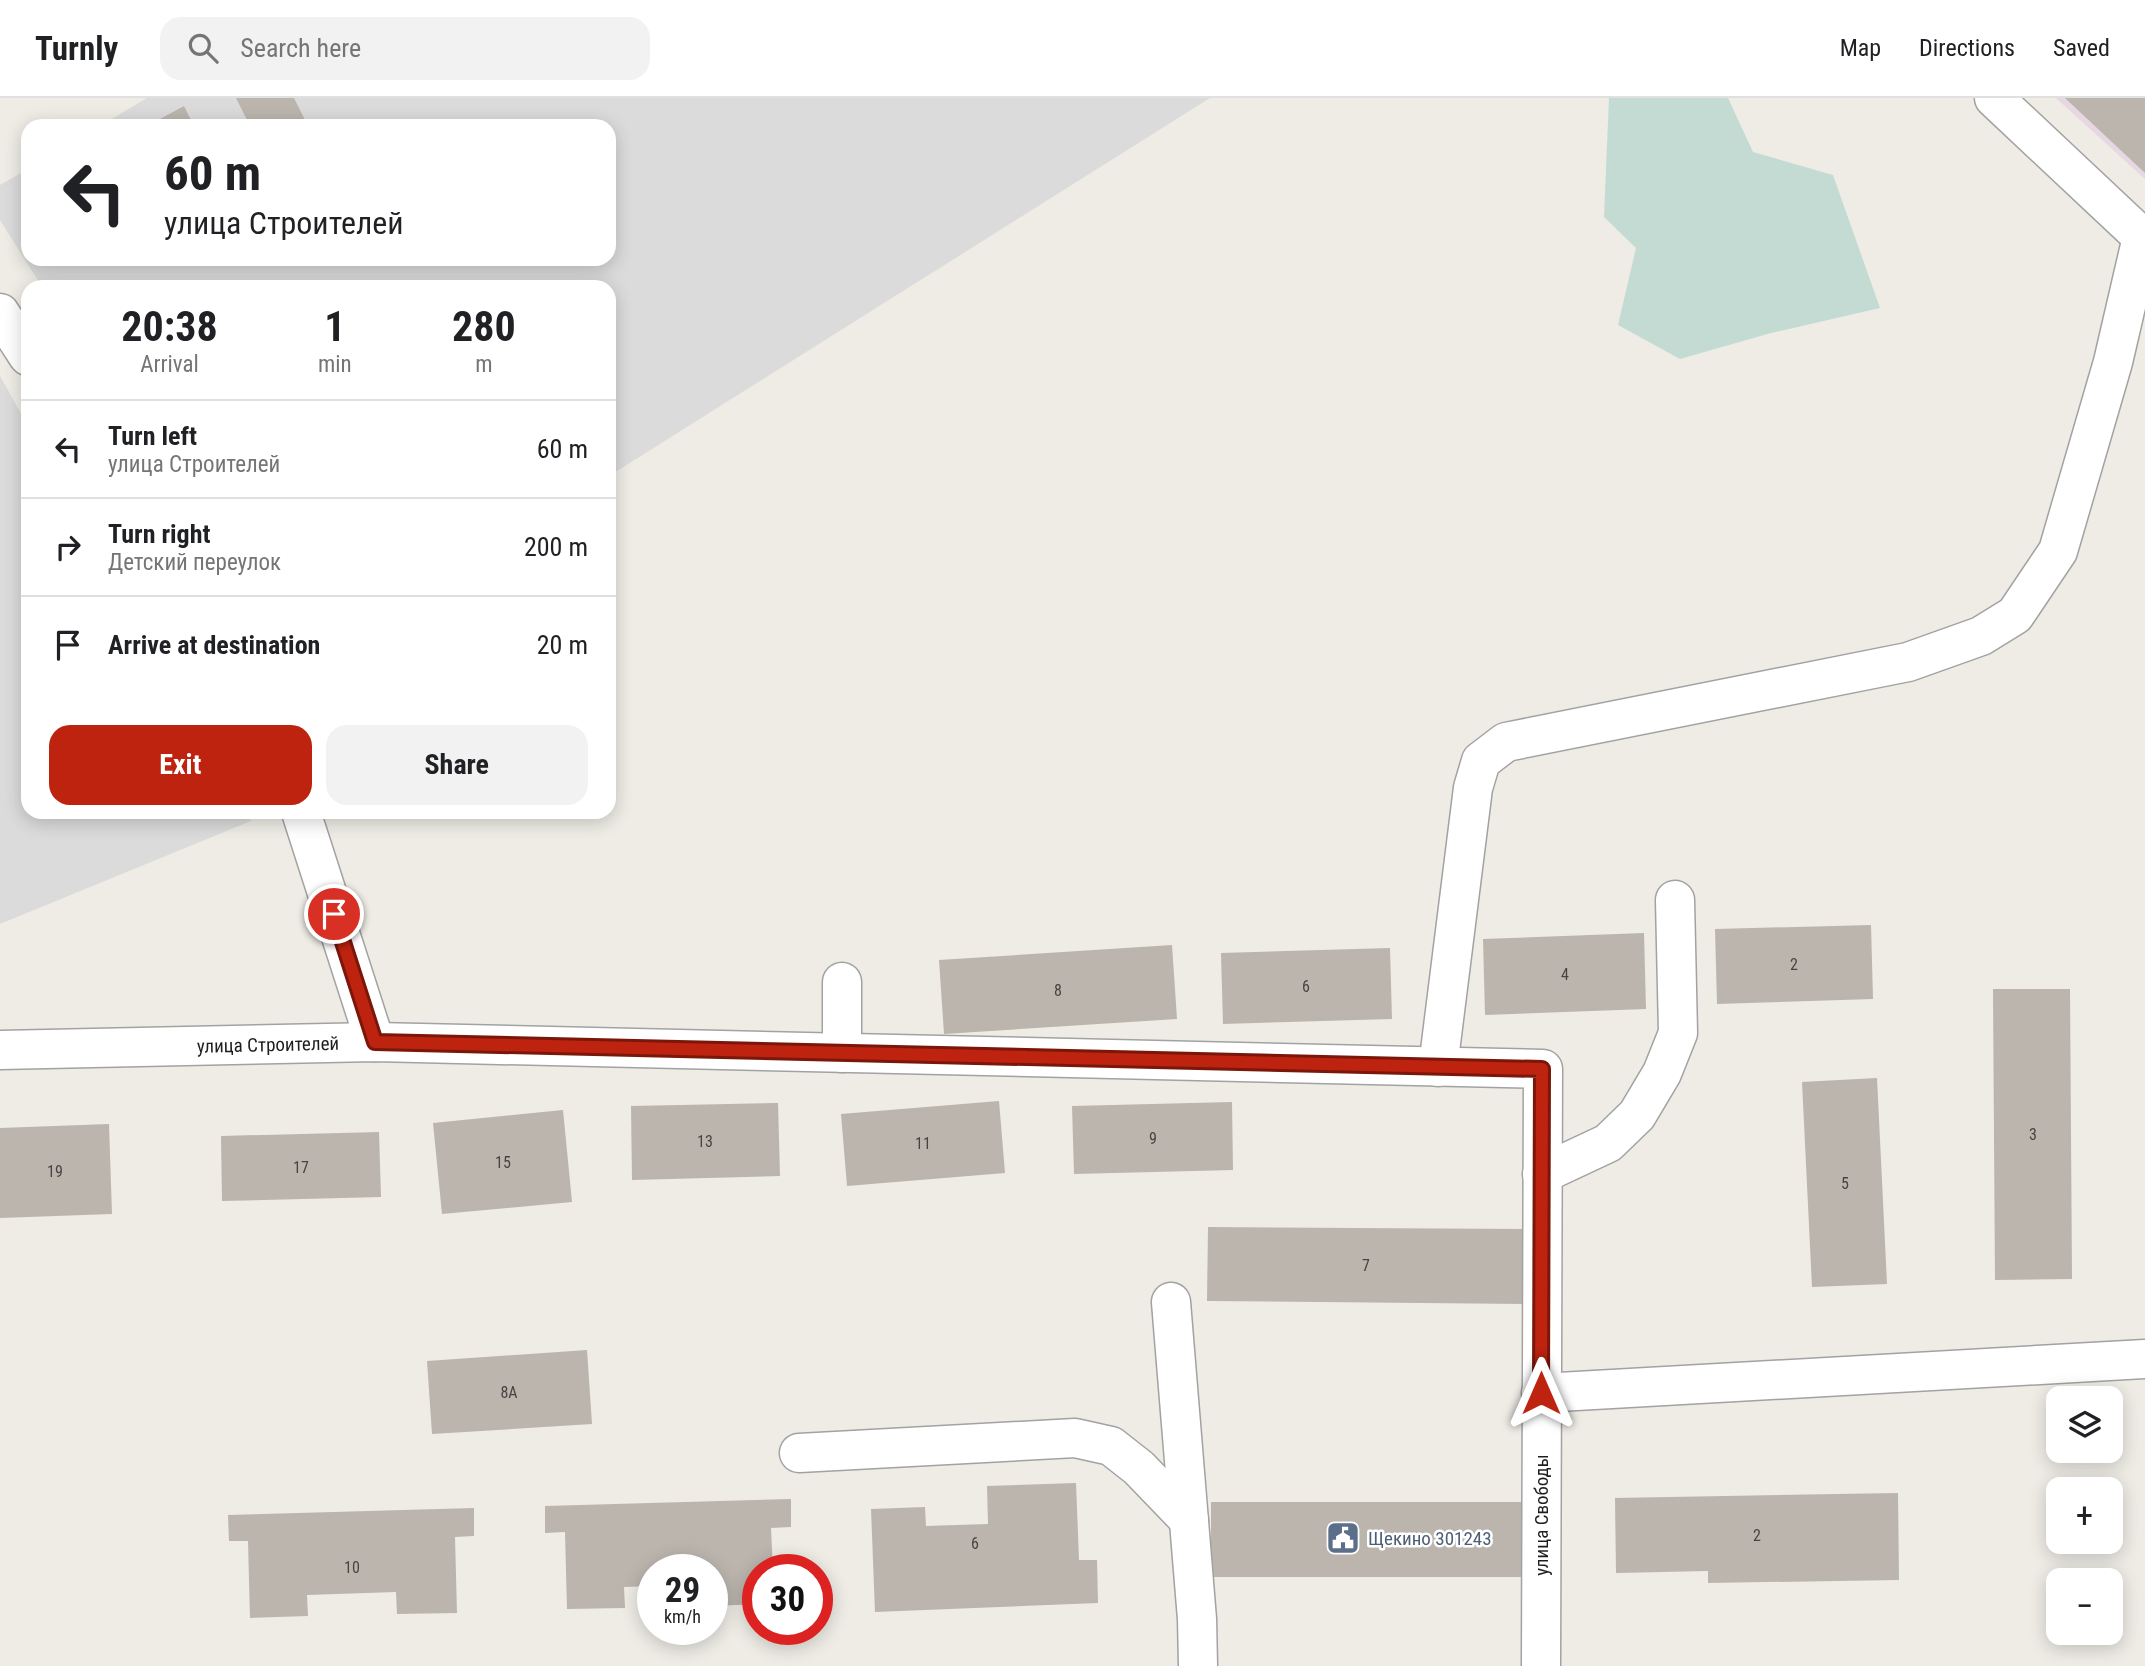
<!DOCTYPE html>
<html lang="en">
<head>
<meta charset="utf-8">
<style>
  :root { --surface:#fff; --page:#f2f2f2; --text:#202124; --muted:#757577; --line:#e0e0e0; --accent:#bd230f }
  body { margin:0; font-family:"Roboto Condensed",sans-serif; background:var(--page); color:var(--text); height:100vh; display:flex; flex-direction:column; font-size:26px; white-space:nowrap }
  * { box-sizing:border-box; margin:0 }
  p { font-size:23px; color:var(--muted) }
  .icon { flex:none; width:38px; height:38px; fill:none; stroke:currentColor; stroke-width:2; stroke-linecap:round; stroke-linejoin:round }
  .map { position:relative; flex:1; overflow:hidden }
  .details { position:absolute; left:21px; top:182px; width:595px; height:539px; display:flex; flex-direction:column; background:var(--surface); border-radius:21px; box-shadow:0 4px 18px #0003 }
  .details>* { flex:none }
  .hud { position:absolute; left:21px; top:21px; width:595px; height:147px; border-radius:21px; box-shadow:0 4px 18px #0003; background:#fff; color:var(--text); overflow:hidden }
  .fabs { position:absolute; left:2046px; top:1288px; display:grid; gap:14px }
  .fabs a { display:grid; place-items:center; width:77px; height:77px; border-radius:14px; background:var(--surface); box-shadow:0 4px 18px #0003; font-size:35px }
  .speed { position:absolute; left:637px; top:1456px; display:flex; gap:14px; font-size:35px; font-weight:700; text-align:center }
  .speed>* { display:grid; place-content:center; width:91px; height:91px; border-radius:50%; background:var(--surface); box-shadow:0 4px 18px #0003; line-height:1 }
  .speed small { font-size:18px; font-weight:400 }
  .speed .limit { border:10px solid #d22; background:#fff; color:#111 }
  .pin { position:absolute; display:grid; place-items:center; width:60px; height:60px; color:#fff; margin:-30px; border:4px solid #fff; border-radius:50%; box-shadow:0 2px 7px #0007 }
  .me { position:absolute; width:77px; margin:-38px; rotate:0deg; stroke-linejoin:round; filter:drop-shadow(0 0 5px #0008) }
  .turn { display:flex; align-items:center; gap:24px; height:147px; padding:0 28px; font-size:32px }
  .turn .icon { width:91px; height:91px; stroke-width:2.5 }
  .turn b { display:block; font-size:49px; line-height:60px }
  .eta { display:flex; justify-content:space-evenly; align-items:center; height:119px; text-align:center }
  .eta b { font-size:42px; font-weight:700; line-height:49px }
  .primary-button { display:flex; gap:14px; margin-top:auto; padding:14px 28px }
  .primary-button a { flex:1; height:80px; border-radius:21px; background:var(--accent); color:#fff; font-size:28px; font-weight:700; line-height:80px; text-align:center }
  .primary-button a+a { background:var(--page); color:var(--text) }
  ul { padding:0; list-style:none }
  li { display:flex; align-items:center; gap:21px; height:98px; padding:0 28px; border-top:2px solid var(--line) }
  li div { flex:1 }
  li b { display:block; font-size:26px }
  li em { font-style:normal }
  header { display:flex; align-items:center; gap:42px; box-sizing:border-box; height:98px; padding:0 35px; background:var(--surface); border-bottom:2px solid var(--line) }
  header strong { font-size:33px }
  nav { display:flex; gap:38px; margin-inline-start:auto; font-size:24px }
  .search { width:490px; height:63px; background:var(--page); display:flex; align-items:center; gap:18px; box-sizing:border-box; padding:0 24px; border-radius:21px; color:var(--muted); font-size:26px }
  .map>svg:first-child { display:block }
  .residential { fill:#dcdbdb }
  .industrial { fill:#e7d7e2 }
  .wetland { fill:#c3dbd3 }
  .building { fill:#bbb5ae }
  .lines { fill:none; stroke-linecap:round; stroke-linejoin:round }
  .minor-casing { stroke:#a2a2a2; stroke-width:41 }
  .minor { stroke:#fff; stroke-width:38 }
  .route-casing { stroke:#7b170a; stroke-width:18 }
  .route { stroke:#bd230f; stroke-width:12 }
  .labels { text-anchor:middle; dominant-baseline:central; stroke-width:5; stroke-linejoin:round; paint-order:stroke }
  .number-label { font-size:16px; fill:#454442 }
  .street-label { font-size:19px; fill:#1e1e1e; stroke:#fff }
  .service-label { font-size:19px; fill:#4e5e75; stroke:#fff; text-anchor:start }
</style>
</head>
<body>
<header>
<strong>Turnly</strong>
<div class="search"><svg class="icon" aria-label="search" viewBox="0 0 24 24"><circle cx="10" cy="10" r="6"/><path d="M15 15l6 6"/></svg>Search here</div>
<nav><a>Map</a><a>Directions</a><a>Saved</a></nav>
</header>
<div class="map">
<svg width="2145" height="1568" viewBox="0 0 2145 1568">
  <rect width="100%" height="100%" fill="#eeece5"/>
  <!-- residential -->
  <g class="residential">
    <path d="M147,0H1210L609,378V189H42L0,122V87L28,71V161H609V28H100Z"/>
    <path d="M0,278L28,328V714H246L251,723L0,826Z"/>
  </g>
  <!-- industrial -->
  <path class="industrial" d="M2056,0H2145V81Z"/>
  <!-- wetland -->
  <path class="wetland" d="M1609,0H1728L1753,54L1833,77L1880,210L1771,235L1680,261L1618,227L1636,150L1604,119Z"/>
  <!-- building -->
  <g class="building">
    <path d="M236,0H294L308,28H250Z"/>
    <path d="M2065,0H2145V75Z"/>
    <path d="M184,8L194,28H147Z"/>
    <path d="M1871,827L1873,901L1717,906L1715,831Z"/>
    <path d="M1644,835L1646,911L1485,917L1483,841Z"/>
    <path d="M1172,847L1177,921L944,936L939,862Z"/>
    <path d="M1390,850L1392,921L1223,926L1221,855Z"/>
    <path d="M1993,891H2070L2072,1181L1995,1182Z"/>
    <path d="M1877,980L1887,1186L1812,1189L1802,984Z"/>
    <path d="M999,1003L1005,1075L847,1088L841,1016Z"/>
    <path d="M1232,1004L1233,1072L1074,1076L1072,1008Z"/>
    <path d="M778,1005L780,1078L632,1082L631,1008Z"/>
    <path d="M563,1012L572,1104L442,1116L433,1025Z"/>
    <path d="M109,1026L112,1116L0,1120V1030Z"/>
    <path d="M379,1034L381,1099L222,1103L221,1038Z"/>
    <path d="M1208,1129L1525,1131L1524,1206L1207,1203Z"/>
    <path d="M587,1252L592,1326L432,1336L427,1263Z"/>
    <path d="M1076,1385L1079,1462H1097L1098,1505L875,1514L871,1411L925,1409L926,1428L988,1426L987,1388Z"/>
    <path d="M1898,1395L1899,1482L1708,1485V1473L1616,1475L1615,1400Z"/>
    <path d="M791,1401V1429L771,1430L773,1472H758V1506L714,1508L712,1472H653V1488L624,1489L625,1510L567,1511L565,1434L545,1435V1408Z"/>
    <rect x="1211" y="1404" width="314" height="75"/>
    <path d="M474,1410V1438L455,1439L457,1515L397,1516L396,1494L307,1497L308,1518L250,1520L248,1443H229L228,1417Z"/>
  </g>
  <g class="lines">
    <defs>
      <g id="minor">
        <path d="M1994,0L2142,139L2145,136"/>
        <path d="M0,215L28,258"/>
        <path d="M301,714L375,944"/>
        <path id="s1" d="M0,952L375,944L1543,971L1541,1568"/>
        <path d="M842,955V884"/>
        <path d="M1438,969L1473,690L1481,663L1506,644L1908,564L1981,538L2015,517L2058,453L2113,264L2142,139"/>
        <path d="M1542,1076L1608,1045L1637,1017L1662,975L1678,935L1675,802"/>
        <path d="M1171,1204L1197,1521L1198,1568"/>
        <path d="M1541,1295L2145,1261"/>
        <path d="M799,1355L1075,1340L1111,1348L1139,1370L1189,1422"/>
      </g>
    </defs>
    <!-- minor casing -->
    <use href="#minor" class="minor-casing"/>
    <!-- minor -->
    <use href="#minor" class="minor"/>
  </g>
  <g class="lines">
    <defs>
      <path id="route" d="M334,816L375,944L1542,971L1541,1295"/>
    </defs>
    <!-- route casing -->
    <use href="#route" class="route-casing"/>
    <!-- route -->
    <use href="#route" class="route"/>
  </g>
  <!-- icons -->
  <defs>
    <symbol id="civic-square" viewBox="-11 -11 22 22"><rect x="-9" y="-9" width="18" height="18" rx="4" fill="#5c6f8a" stroke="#fff"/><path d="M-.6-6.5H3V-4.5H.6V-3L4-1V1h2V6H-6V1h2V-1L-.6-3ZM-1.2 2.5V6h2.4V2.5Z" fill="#fff"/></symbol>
  </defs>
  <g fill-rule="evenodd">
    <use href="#civic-square" x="1324" y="1421" width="38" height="38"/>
  </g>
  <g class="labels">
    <!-- number labels -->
    <g class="number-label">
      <text x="1794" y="866">2</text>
      <text x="1565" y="876">4</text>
      <text x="1306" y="888">6</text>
      <text x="1058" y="892">8</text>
      <text x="2033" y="1036">3</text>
      <text x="1153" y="1040">9</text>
      <text x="705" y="1043">13</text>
      <text x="923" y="1045">11</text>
      <text x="503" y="1064">15</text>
      <text x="301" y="1069">17</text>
      <text x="55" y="1073">19</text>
      <text x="1845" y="1085">5</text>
      <text x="1366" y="1167">7</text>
      <text x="509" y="1294">8А</text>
      <text x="1757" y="1437">2</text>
      <text x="975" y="1445">6</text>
      <text x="352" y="1469">10</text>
    </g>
    <!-- street labels -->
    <g class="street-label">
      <text stroke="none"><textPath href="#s1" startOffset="268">улица Строителей</textPath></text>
      <text transform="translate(1541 1417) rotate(-90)">улица Свободы</text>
    </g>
    <!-- service labels -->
    <g class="service-label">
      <text x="1368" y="1440">Щекино 301243</text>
    </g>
  </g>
</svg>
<div class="fabs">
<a><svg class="icon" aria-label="layers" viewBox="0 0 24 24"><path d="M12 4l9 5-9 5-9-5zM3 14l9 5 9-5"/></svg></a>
<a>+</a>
<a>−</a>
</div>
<div class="speed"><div>29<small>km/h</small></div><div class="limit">30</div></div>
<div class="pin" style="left:334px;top:816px;background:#d93025"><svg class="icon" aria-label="arrive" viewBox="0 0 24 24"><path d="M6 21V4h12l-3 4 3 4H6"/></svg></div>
<svg class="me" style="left:1541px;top:1295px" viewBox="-20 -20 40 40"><path d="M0-17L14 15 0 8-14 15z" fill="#bd230f" stroke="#fff" stroke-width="4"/></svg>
<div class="hud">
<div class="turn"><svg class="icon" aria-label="left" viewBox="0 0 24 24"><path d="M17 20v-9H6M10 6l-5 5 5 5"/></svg><div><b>60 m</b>улица Строителей</div></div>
</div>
<section class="details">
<div class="eta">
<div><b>20:38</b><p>Arrival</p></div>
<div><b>1</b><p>min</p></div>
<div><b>280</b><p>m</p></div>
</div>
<ul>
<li><svg class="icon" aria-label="left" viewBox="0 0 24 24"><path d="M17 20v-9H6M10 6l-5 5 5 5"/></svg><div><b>Turn left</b><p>улица Строителей</p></div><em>60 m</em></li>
<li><svg class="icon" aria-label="right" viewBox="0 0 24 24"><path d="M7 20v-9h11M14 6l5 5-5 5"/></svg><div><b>Turn right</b><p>Детский переулок</p></div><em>200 m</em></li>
<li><svg class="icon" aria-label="arrive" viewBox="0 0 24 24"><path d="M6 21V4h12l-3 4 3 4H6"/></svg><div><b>Arrive at destination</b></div><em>20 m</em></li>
</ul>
<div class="primary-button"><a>Exit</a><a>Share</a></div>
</section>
</div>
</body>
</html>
